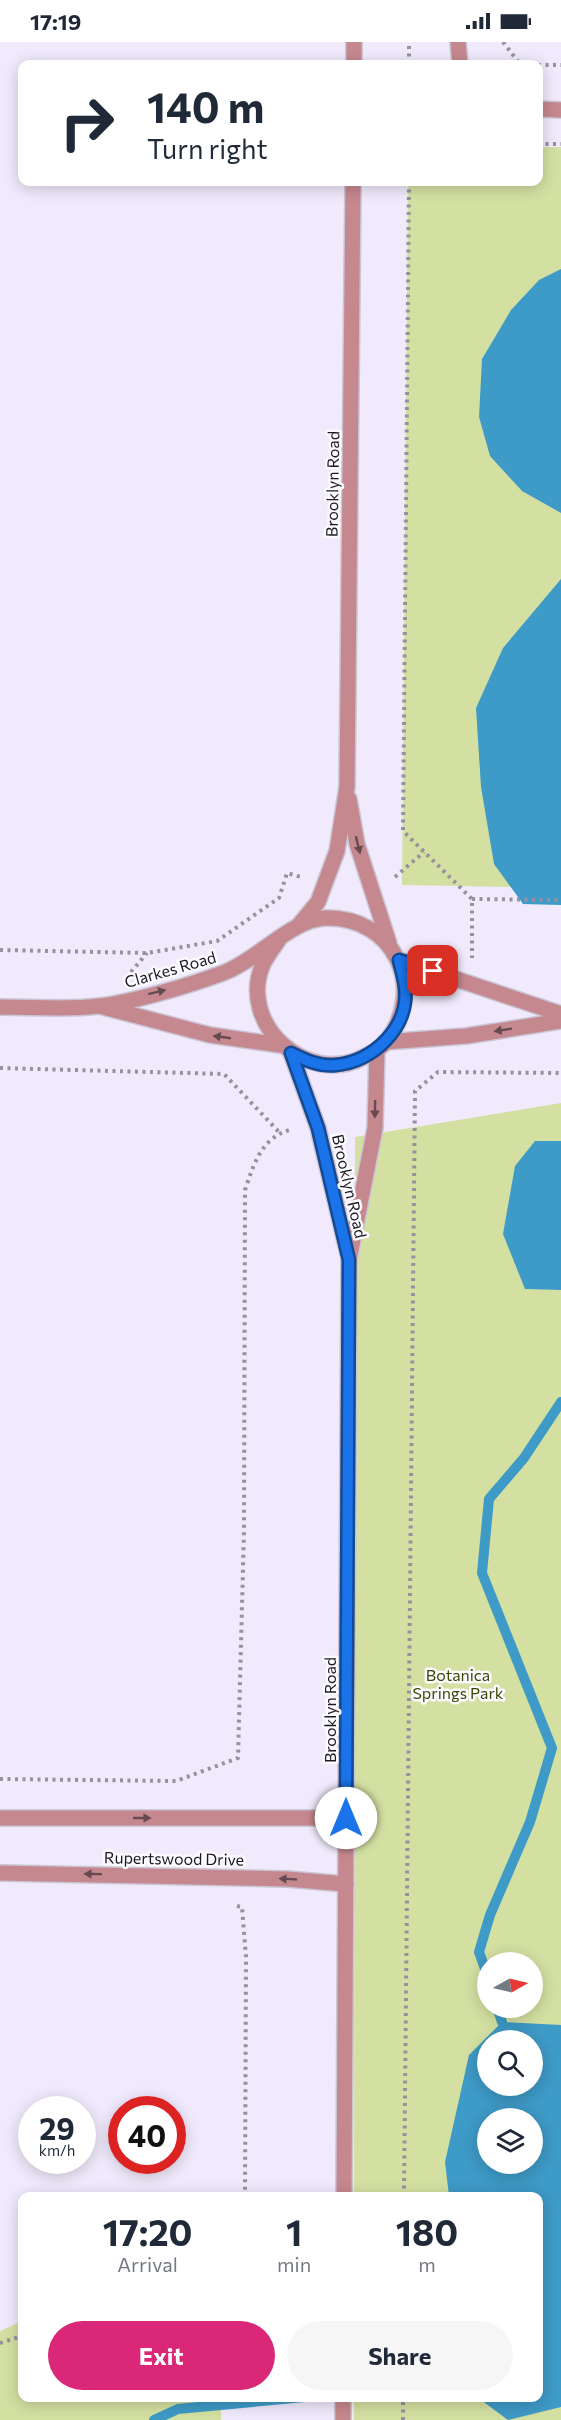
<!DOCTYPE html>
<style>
:root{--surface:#fff;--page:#f6f6f7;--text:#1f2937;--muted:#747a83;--accent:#db2777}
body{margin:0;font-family:Commissioner,sans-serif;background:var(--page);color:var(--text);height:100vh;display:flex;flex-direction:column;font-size:22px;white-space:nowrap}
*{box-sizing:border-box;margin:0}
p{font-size:20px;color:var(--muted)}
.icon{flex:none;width:33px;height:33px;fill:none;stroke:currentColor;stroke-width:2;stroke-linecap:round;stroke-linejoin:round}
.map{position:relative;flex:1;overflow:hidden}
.details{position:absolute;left:18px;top:2150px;width:525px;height:210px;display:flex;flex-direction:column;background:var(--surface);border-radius:12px;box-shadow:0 3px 15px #0003}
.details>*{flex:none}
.banner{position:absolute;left:18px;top:18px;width:525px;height:126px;border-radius:12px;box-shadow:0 3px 15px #0003;background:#fff;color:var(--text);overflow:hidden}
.needle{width:39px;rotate:82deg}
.controls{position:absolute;left:477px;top:1910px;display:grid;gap:12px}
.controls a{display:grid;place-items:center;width:66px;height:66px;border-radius:50%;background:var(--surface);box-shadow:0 3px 15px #0003;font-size:30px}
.speed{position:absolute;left:18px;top:2054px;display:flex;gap:12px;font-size:30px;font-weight:700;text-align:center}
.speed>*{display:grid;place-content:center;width:78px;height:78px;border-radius:50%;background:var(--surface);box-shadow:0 3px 15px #0003;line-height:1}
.speed small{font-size:15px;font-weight:400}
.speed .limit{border:9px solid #d22;background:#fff;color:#111}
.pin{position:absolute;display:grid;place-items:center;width:51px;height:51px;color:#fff;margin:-26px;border-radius:12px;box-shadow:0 3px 9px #0006}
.me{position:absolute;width:66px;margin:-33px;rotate:0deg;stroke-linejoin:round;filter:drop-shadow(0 0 4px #0008)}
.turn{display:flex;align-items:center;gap:21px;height:126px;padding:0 30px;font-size:27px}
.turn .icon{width:78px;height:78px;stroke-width:2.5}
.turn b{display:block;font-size:42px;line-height:51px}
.eta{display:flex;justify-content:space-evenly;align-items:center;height:102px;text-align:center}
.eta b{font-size:36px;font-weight:700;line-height:42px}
.button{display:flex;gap:12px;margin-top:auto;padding:12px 30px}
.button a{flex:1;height:69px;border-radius:36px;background:var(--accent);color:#fff;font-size:24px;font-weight:700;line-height:69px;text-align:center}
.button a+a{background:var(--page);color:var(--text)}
.status{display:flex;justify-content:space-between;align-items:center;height:42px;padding:0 30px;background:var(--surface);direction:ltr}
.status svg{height:16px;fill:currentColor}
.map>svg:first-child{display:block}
.green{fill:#d4e0a2;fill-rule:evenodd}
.water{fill:#3e9ac6;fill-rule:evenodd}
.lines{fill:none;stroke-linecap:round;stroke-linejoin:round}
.stream{stroke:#3e9ac6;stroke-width:10}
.minor-casing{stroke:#cac4d5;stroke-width:18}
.path{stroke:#95919e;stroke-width:4;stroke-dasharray:3 4.5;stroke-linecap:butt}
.minor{stroke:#c5888e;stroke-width:15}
.oneway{fill:#684b52}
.route-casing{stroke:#114b97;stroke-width:15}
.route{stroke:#1a73e8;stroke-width:10}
.labels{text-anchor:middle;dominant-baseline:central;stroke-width:5;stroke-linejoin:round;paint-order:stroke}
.street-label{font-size:16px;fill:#1c1921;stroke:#fbfafe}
.park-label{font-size:16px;fill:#3d4505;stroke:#fbfafe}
</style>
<div class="status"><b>17:19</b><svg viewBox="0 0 49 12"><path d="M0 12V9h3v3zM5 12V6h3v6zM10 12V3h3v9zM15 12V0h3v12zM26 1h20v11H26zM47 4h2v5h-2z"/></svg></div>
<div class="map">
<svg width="561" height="2378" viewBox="0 0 561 2378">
<rect width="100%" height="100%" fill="#f0eafc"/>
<g class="green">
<polygon points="539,105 561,105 561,846 402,843 408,140 538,140"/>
<path d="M561 1061V2378H354V2355H538V2154H354L355 1095ZM488 1920H532V1965H488ZM488 1998H532V2043H488ZM488 2076H532V2121H488Z"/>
<polygon points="22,2279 22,2355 221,2355 221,2378 0,2378 0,2289"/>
</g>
<g class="water">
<polygon points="561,227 561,471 522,449 490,414 479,375 482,317 511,268 539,238"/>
<polygon points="561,537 561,863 523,862 494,822 481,745 476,666 503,606"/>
<polygon points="535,1099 561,1099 561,1248 525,1247 503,1192 515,1124"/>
<path d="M502 1980 561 1983V2365L508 2378 477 2355H538V2154H449L445 2120 469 2013ZM488 1998H532V2043H488ZM488 2076H532V2121H488Z"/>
</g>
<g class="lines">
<g class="stream">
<polyline points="488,1935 479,1910 490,1873 530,1780 552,1706 482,1531 489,1457 524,1416 561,1360"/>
<polyline points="497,1965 502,1980"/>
<polyline points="154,2378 178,2367 305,2355"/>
</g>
<g class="minor-casing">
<g id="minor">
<polyline points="458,0 460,22"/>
<polyline points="354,22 354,0"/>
<polyline points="538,67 561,68"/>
<polyline points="349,757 357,802 389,901"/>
<polyline points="299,883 318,860 337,809 347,745 353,140"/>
<polyline points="399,918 561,972"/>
<path d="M0 965C33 965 67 968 100 964 133 960 191 943 223 931 255 920 292 877 325 876 394 874 428 946 386 1000 380 1007 372 1011 364 1015 307 1045 237 982 263 922 267 914 273 906 278 899"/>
<polyline points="103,965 210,993 280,1003"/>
<polyline points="385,1000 466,994 561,979"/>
<polyline points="291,1011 318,1086 348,1212"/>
<polyline points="0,1776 346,1776"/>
<polyline points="0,1831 287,1837 346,1842"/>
<polyline points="344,2154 349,1218 375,1086 377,1008"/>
<polyline points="343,2378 343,2355"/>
</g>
</g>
<g class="path">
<polyline points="503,0 520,22 528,22"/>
<polyline points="409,22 409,0"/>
<polyline points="538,23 561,23"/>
<polyline points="538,102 561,102"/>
<polyline points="409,140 403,789 472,857 472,916"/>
<polyline points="395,835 424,810"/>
<polyline points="472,857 561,858"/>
<polyline points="0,908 147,911 217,899 279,856 287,831 301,835"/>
<polyline points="131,930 147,911"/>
<polyline points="0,1026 224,1032 279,1090"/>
<path d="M0 1737 176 1739 238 1716 244 1488 245 1148C254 1121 262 1094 293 1087"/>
<polyline points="237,1864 242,1865 246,1915 245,2154"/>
<polyline points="404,2154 415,1049 438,1030 561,1031"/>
<polyline points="0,2301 22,2294"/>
<polyline points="403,2378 403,2355"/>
</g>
<use href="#minor" class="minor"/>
</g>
<defs><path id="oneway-solid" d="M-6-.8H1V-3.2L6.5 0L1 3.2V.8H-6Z" transform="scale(1.5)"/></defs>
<g class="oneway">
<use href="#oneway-solid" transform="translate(358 803) rotate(76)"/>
<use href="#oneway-solid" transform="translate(157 950) rotate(-14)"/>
<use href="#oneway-solid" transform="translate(503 988) rotate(171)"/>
<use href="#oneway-solid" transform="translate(222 995) rotate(-172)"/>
<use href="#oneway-solid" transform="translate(375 1067) rotate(91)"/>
<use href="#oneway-solid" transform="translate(142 1776)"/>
<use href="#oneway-solid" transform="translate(93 1832) rotate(-179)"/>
<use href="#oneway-solid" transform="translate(288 1837) rotate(-177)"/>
</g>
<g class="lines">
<g class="route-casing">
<path id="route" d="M346 1776 349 1218 318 1086 291 1011C305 1018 320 1025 336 1023 373 1020 410 985 405 945 404 936 401 927 399 918L433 929"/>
</g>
<use href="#route" class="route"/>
</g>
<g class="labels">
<g class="street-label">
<text transform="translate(332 442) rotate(-89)">Brooklyn Road</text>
<text transform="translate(170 927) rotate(-16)">Clarkes Road</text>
<text transform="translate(350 1144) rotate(77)">Brooklyn Road</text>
<text transform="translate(329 1668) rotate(-90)">Brooklyn Road</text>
<text transform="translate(174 1816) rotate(1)">Rupertswood Drive</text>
</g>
<g class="park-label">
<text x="458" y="1632">Botanica<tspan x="458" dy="18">Springs Park</tspan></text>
</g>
</g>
</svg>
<div class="controls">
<a><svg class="needle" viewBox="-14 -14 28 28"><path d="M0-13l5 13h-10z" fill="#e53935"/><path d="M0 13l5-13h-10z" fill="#747a83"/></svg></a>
<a><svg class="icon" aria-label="search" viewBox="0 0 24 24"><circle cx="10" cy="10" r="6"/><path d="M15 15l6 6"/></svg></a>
<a><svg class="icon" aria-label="layers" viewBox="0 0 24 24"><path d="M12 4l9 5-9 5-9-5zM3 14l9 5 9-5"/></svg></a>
</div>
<div class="speed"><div>29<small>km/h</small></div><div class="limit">40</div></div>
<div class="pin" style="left:433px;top:929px;background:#d93025"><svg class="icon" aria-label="arrive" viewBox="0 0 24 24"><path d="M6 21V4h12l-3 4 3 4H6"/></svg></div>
<svg class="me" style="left:346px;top:1776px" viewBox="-20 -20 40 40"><circle r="19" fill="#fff"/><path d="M0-13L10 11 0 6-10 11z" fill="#1a73e8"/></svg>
<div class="banner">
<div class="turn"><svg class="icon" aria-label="right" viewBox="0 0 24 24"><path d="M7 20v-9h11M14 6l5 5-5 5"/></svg><div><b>140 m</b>Turn right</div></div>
</div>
<section class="details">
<div class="eta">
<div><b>17:20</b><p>Arrival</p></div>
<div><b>1</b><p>min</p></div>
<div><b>180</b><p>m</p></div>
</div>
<div class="button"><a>Exit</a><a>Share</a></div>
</section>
</div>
